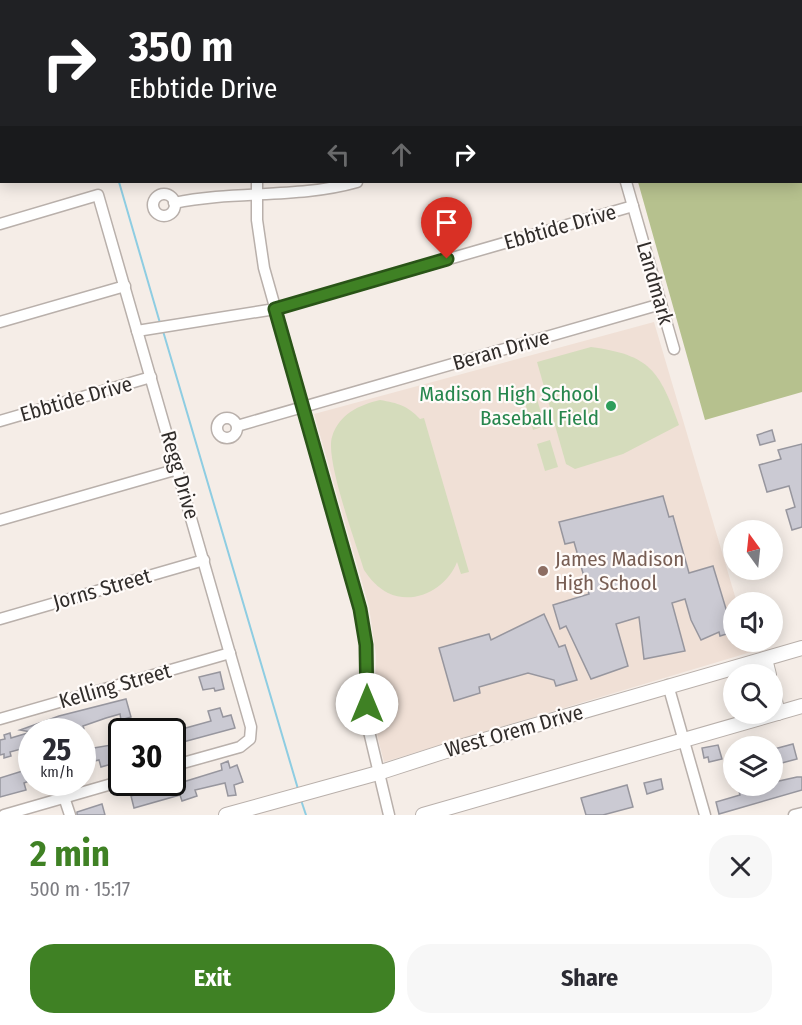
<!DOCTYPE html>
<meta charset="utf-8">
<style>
:root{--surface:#fff;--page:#f7f7f7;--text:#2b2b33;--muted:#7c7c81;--accent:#3f8124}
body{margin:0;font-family:"Fira Sans Condensed",sans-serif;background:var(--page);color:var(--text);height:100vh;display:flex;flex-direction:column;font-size:22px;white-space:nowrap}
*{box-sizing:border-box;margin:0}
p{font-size:20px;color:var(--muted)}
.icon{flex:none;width:33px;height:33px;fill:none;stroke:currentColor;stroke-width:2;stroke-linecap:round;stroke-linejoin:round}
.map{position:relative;height:815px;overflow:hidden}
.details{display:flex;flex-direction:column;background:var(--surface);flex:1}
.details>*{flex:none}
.banner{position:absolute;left:0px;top:0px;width:802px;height:183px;box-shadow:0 3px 15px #0003;background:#202124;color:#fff;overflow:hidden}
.needle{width:39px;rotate:345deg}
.controls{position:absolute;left:723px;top:520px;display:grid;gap:12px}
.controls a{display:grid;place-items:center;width:60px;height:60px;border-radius:50%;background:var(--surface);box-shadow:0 3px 15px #0003;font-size:30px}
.speed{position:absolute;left:18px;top:718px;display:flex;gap:12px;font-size:30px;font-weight:700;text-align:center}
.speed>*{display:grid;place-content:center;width:78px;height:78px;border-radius:50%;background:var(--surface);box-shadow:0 3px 15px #0003;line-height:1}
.speed small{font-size:15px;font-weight:400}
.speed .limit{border:3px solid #111;border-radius:9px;background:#fff;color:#111}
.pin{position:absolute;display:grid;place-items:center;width:51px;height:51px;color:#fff;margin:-62px -26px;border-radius:50% 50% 50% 0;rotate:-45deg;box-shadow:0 0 6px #0007}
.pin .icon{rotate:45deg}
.me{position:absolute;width:66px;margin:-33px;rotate:0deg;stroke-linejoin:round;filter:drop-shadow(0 0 4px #0008)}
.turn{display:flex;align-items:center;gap:21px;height:126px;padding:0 30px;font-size:27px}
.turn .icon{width:78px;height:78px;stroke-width:2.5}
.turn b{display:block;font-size:42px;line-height:51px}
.lanes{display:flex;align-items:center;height:57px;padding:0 30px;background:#0003;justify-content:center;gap:30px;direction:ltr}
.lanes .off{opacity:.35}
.round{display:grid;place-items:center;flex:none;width:63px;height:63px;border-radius:24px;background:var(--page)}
.headline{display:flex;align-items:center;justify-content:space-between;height:102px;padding:0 30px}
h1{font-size:36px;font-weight:700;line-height:45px;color:var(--accent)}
.button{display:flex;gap:12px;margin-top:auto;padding:12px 30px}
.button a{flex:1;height:69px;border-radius:24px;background:var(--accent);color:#fff;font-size:24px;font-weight:700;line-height:69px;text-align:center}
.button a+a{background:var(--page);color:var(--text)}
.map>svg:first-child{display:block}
.built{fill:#f0e0d6}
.green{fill:#d5dcbc}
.forest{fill:#b6c18e}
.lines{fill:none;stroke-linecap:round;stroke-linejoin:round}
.stream{stroke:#8ecde2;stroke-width:2}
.building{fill:#cbcad3;stroke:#97969e;stroke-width:1.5}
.minor-casing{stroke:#b9b0ab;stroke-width:13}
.major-casing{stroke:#b9b0ab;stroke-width:16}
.minor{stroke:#fff;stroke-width:10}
.major{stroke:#fff;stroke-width:14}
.route-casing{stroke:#295417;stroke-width:15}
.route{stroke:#3f8124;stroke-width:10}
.leisure-dot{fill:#2e9e5b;stroke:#fffbf9;stroke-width:2}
.education-dot{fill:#8d6e63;stroke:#fffbf9;stroke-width:2}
.labels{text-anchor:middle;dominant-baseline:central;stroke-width:4.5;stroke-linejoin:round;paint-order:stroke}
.street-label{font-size:21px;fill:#312d2b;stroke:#fffbf9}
.leisure-label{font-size:21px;fill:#27864d;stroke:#fffbf9;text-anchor:end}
.education-label{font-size:21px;fill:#785e54;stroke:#fffbf9;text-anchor:start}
</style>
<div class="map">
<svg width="802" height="815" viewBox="0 0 802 815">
<rect width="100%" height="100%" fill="#f5ede7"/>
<polygon class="built" points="654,322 737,603 734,603 734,642 748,642 751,652 384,762 378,739 375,714 376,655 369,607 314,414"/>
<g class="green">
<path d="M591 347C650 355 659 370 679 425L623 454 575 469 566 464 537 362Z"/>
<polygon points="537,399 545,426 533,430 525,403"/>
<path d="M380 400C398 403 408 406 420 419L424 418 469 572 461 574 457 562C447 588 415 606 388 593 378 588 370 579 364 570 356 543 325 460 332 437 339 414 359 405 380 400Z"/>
<polygon points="550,440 558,467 545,471 537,444"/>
</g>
<polygon class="forest" points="587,0 802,0 802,392 705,420 638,182 801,182 801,2"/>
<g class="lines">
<g class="stream">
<polyline points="119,182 160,323"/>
<polyline points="163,331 298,789"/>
<polyline points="301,800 306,815"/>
</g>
</g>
<g class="building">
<polygon points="772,430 775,441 760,445 757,435"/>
<polygon points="802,444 802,527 792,530 786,510 795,507 789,486 767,492 759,465 781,459 778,450"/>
<polygon points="663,496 669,517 673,516 689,573 713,566 733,632 720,636 719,632 701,640 691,620 685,599 672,603 685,651 644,659 639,617 616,624 628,666 591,679 566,626 560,629 553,605 589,594 574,542 565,544 559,522"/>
<polygon points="544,614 559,647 565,645 577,680 556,686 554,680 528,673 479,687 480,693 454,701 439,648 489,634 491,640"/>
<polygon points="220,672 224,689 215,691 214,688 203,690 199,677"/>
<polygon points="126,699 131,717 121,720 120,714 106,718 83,726 84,729 75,732 32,732 32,746 10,752 11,756 4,758 4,754 0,755 0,740 5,739 4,735 10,733 11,738 31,732 20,730 59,716"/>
<polygon points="220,708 223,717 231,715 235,728 172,745 172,728 181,726 182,729 211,721 208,711"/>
<polygon points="793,744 797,759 778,764 774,749"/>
<polygon points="111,745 112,750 122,747 122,761 101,767 99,760 82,764 82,750"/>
<polygon points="718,745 722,759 709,762 708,757 704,758 702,748"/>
<polygon points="228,761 230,768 237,765 243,782 234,785 236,795 228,796 225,783 195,790 197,796 182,801 180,795 134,808 131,796 174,784 173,779 181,777 183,782 222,770 221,764"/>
<polygon points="32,768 32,780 24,783 26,790 0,797 0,778"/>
<polygon points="797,777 802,777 802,790 719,814 716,802 740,795 739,791 758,786 772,786 779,781"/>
<polygon points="661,779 663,789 647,794 644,783"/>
<polygon points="627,785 633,807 603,815 586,815 581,798"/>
<polygon points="102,804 105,815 77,815 77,812"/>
</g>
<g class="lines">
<g class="minor-casing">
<g id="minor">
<polyline points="255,0 255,2"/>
<polyline points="574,0 574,2"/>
<polyline points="66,2 71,0"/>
<polyline points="0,21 2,20"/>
<polyline points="0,122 2,122"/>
<polyline points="257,182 257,220 264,268 360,609 366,645 367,723 389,815"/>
<polyline points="626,182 674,349"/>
<circle cx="164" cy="205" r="11"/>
<path d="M174 203C235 190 297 199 357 182"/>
<polyline points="0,224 98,195 251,727 250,739 240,747 172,766"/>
<polyline points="0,322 125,286"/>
<polyline points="137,331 275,309 633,206"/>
<circle cx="227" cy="428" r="10"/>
<polyline points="0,421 151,377"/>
<polyline points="237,426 661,304"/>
<polyline points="0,520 178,469"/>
<polyline points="0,619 204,560"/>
<polyline points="668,685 705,815"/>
<polyline points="0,719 230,653"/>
<polyline points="64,797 70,815"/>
<polyline points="4,815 122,781"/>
<polyline points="794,815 802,813"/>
</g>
</g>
<g class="major-casing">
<g id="major">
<polyline points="765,659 769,675"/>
<polyline points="772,689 778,713"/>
<polyline points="226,815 378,773 446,751 802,648"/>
<polyline points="423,815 802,706"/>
</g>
</g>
<use href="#minor" class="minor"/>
<use href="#major" class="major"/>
</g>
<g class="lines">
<g class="route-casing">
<polyline id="route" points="367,704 366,645 360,609 275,309 447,259"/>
</g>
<use href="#route" class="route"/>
</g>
<circle class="leisure-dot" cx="611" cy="406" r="6"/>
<circle class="education-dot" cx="543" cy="571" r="6"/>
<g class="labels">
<g class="street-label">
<text transform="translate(560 227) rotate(-16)">Ebbtide Drive</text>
<text transform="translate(655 283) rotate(74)">Landmark</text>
<text transform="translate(501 350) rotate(-16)">Beran Drive</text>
<text transform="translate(76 399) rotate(-16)">Ebbtide Drive</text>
<text transform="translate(180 475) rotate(74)">Regg Drive</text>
<text transform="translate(102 589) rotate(-16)">Jorns Street</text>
<text transform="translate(115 686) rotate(-16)">Kelling Street</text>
<text transform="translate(514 731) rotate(-16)">West Orem Drive</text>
</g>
<g class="leisure-label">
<text x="599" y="394">Madison High School<tspan x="599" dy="24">Baseball Field</tspan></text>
</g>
<g class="education-label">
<text x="555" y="559">James Madison<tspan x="555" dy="24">High School</tspan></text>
</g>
</g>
</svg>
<div class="controls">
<a><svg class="needle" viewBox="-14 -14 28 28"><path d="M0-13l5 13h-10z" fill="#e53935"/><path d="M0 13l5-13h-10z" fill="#7c7c81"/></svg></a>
<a><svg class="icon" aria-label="sound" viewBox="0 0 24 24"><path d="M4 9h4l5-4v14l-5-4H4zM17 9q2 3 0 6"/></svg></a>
<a><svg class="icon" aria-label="search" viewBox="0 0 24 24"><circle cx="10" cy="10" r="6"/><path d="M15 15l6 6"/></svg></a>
<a><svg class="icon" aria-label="layers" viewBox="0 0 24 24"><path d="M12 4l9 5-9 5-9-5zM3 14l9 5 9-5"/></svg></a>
</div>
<div class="speed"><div>25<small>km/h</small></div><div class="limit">30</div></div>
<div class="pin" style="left:447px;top:259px;background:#d93025"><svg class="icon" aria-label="arrive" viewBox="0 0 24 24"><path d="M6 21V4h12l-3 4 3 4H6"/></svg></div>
<svg class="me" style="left:367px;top:704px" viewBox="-20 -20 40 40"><circle r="19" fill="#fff"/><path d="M0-13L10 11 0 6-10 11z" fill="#3f8124"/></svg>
<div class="banner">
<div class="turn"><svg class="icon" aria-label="right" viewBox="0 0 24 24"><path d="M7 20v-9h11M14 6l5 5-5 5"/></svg><div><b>350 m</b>Ebbtide Drive</div></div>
<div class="lanes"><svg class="icon off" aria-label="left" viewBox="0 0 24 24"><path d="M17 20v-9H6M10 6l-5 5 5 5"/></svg><svg class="icon off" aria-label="ahead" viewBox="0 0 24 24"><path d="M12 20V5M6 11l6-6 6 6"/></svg><svg class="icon" aria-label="right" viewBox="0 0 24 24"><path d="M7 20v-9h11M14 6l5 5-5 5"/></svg></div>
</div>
</div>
<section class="details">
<div class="headline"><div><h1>2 min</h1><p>500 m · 15:17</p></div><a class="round"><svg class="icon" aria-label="close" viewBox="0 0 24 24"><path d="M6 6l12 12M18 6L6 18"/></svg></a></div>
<div class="button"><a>Exit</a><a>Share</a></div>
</section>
